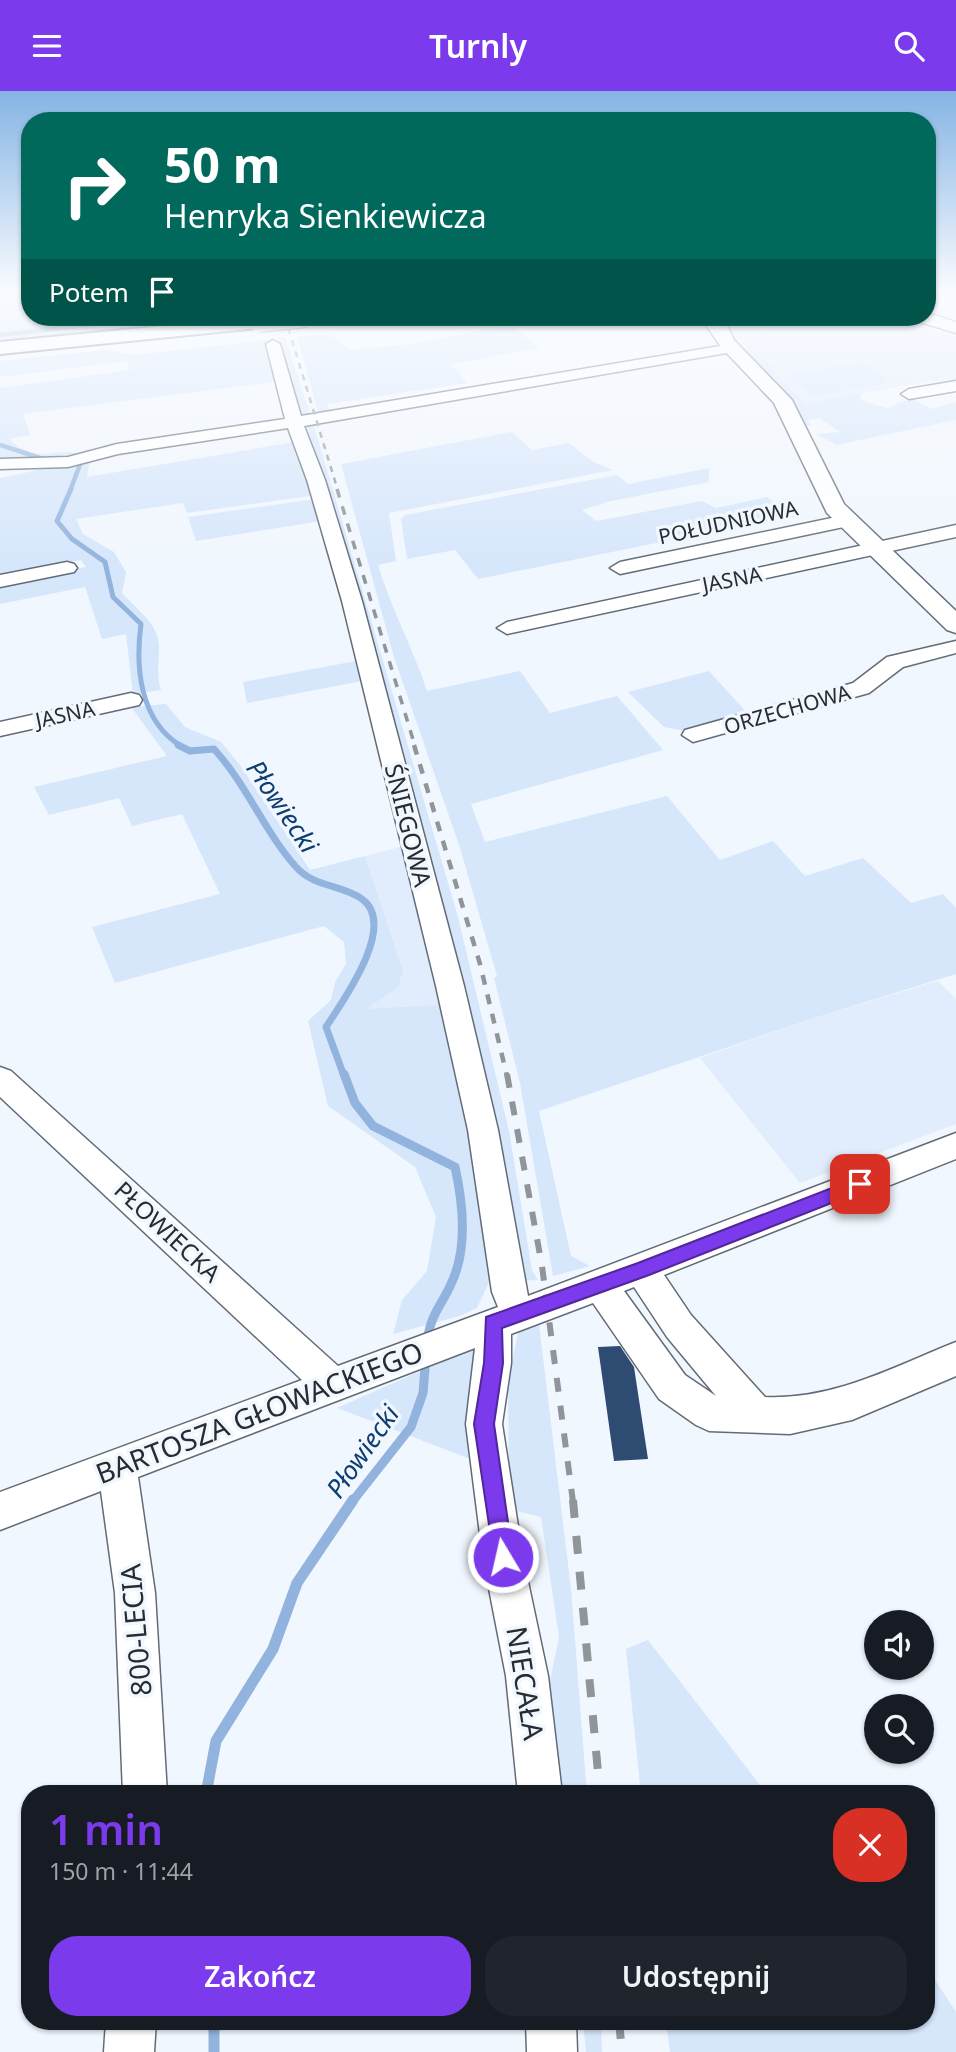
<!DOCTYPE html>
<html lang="pl">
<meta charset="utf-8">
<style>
:root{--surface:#171b24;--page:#20242c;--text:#f1f3f6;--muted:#9ea1a6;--accent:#7c3aed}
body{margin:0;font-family:"Noto Sans",sans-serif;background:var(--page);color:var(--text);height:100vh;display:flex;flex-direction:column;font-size:26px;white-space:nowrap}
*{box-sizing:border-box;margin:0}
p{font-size:23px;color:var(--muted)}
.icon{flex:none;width:38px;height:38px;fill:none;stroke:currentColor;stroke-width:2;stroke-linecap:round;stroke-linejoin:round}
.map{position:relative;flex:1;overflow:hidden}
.side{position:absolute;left:21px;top:1694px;width:914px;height:245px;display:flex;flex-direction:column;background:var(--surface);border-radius:28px;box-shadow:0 2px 5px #0004}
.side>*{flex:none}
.top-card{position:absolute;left:21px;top:21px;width:915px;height:214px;border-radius:28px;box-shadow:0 2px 5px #0004;background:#00695c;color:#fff;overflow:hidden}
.controls{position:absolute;left:864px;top:1519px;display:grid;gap:14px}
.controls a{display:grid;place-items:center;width:70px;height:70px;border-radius:50%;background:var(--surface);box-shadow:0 2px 5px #0004;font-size:35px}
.pin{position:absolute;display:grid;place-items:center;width:60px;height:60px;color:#fff;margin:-30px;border-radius:14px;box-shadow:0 4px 10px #0006}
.me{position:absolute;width:77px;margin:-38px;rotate:351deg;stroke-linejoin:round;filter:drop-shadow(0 0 5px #0008)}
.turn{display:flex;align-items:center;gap:24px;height:147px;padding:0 28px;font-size:32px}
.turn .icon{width:91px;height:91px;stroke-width:2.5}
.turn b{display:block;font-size:49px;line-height:60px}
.then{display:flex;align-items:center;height:66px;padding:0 28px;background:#0003;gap:14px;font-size:26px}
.round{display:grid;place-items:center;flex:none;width:74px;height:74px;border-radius:28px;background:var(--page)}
.headline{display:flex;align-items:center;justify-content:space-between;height:119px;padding:0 28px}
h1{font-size:42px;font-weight:600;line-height:52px;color:var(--accent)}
.button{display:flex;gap:14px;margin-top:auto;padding:14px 28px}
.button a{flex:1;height:80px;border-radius:28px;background:var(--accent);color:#fff;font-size:28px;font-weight:600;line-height:80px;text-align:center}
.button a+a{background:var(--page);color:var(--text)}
header{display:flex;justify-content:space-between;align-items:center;height:91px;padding:0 28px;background:var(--accent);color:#fff;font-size:32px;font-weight:600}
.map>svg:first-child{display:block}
.built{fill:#e1edfc}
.green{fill:#d6e6fb}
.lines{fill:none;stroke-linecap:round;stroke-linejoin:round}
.stream-far4{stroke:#91b3dd;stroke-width:4.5}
.stream-far3{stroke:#91b3dd;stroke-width:5}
.stream-far2{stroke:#91b3dd;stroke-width:7}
.stream-far1{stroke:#91b3dd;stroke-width:9}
.stream{stroke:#91b3dd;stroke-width:11}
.building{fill:#2e4c71}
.minor-casing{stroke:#636b76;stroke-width:3}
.tertiary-casing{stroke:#636b76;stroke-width:3}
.secondary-casing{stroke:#636b76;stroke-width:4}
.minor{fill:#fff;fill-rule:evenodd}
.tertiary{fill:#fff;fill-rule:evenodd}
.secondary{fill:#fff;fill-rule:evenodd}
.rail-far4{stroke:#90959a;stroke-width:2.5;stroke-dasharray:6 6;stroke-linecap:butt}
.rail-far3{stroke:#90959a;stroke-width:3.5;stroke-dasharray:9 9;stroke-linecap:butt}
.rail-far2{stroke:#90959a;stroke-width:4.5;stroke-dasharray:10 10;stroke-linecap:butt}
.rail-far1{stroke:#90959a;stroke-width:6;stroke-dasharray:14 14;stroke-linecap:butt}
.rail{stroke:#90959a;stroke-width:8;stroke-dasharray:18 18;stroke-linecap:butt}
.secondary-bridge-casing{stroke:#636b76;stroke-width:22;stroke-linecap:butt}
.secondary-bridge{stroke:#fff;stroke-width:20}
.route{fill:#7c3aed;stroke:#51269a;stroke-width:2}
.labels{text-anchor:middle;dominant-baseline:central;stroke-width:7;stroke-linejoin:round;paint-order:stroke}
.far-street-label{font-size:21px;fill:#282c30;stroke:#f1f7fe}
.street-label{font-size:24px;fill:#282c30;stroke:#f1f7fe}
.water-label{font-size:26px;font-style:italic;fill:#0e3d71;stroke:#f1f7fe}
.near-street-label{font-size:28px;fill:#282c30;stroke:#f1f7fe}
</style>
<header><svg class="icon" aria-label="menu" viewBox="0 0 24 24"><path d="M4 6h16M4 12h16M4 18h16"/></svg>Turnly<svg class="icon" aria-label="search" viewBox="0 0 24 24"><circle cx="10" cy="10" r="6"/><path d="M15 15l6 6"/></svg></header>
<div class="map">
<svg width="956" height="1961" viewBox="0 0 956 1961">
<rect width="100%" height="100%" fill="#f1f7fe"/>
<g class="built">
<polygon points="725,226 896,226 956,246 956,291 929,290 805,313 761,265 731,246"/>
<polygon points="404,755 434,872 439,914 366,919 398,896 403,880 365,765"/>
<polygon points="938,890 956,908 956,1033 800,1092 700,967 814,927"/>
</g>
<g class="green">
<polygon points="0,202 30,202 30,226 250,226 0,252"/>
<polygon points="511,234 539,257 451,273 467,292 327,313 330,323 319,324 297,245 330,243 350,259 409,253"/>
<polygon points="277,246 285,246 311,326 297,325"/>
<path d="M266 249 279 290 23 323 30 344 9 348C38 376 55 354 84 364L60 371H0V297L130 279 127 270 0 286V270L105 259 135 264Z"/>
<polygon points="748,256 761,265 805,313 860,302 861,309 889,318 897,312 914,308 931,318 956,311 956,329 836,354 816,343 840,341 820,327 808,329 811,334 807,335 781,295 743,258"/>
<polygon points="861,272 891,291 813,305 785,285"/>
<polygon points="313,331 458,826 509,1040 532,1179 538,1189 518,1190 303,338"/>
<path d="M512 341 532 359 569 352 592 370 613 379 389 422 396 470 378 474C391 518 413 557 427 600L520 580 550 622 617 605 663 659 471 713 485 751 667 705 720 769 773 750 805 785 863 767 911 812 943 803 956 817V883L814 927 539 1020 571 1165 590 1175 553 1185 520 992 494 887 497 885 460 757 394 566 341 373Z"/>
<path d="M294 351 314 402 310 405 187 422 183 412 76 428 83 443 114 461 126 481 122 502C136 518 158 532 159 555 159 572 156 583 161 599L133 603 126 543 102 548 85 496 0 513V492L86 476 81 469 0 487V387L90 368 87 386Z"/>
<polygon points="709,377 709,391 611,410 582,419 596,430 702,410 716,417 767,406 790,425 478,488 455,459 407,468 401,428 405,424 617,384 628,393"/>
<polygon points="315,408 321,430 196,450 188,426"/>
<polygon points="356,570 362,590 247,612 243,591"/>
<polygon points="709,580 749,624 685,640 664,636 628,601"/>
<polygon points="166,613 185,636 221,651 240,674 310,779 365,765 403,880 398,896 367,918 439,914 475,1055 490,1189 477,1217 460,1225 393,1243 402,1209 427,1180 436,1126 415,1076 328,1015 308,930 331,909 335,891 346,873 344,851 324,835 115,892 92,836 220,803 182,723 132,735 119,707 49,724 34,696 167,665 131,616"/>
<polygon points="539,1233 571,1498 587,1703 555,1703 549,1595 559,1546 541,1426 516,1420 509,1406 508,1289 519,1238"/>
<polygon points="486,1251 481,1372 337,1317"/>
<polygon points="648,1549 767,1703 641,1703 626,1558"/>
<polygon points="926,1875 956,1921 956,1961 670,1961 666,1930 926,1930"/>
<polygon points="583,1930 601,1930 602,1961 586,1961"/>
</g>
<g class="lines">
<g class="stream-far4">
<polyline points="0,244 156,226"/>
<polyline points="0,354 43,368"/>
<polyline points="70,400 81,371 73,367"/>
</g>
<path class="stream-far3" d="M71 398 57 430 72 448 105 471 113 506 141 533C135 577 140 630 181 655"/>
<path class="stream-far2" d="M178 654 190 660 214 658C247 694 264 740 296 776 315 797 341 793 362 808 398 834 343 910 326 936L344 985"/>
<g class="stream-far1">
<path d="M344 983 355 1012 373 1035 455 1076C463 1112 468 1158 451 1193 440 1217 430 1224 427 1252"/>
<polyline points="352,1411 411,1336 423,1302 426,1265"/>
</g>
<g class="stream">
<polyline points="206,1703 216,1650 273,1558 297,1492 353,1409"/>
<polyline points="214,1930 214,1961"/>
</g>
</g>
<polygon class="building" points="620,1255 634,1276 648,1368 614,1370 598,1256"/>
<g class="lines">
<g class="minor-casing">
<g id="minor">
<path d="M273 249 280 253 301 325 732 253 739 257 732 261 304 335 325 389 362 510 464 895 498 1039 528 1205 956 1042V1068L664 1184 691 1224 765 1306C834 1309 893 1276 956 1251V1285L852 1329 790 1343 709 1340 696 1334 659 1308 593 1212 511 1243V1272L502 1333 523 1467 548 1585 562 1703H518L506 1585 483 1467 466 1333 475 1257 138 1386 155 1502 167 1703H123L115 1502 101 1400 0 1439V1401L302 1289 0 1006V976L11 980 338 1275 498 1216 492 1201 468 1039 436 895 342 510 307 389 288 337 118 363 68 376 0 378V368L68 366 117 353 285 328 266 253ZM634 1196 667 1246 716 1305 685 1284 624 1200Z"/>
<polygon points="956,290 956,300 909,308 901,303 909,298"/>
<polygon points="846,424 855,430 853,434 620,483 610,477 620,471"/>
<polygon points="956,434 956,446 507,543 497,537 507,531"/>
<polygon points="67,471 74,473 77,477 74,481 0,496 0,484"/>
<polygon points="956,550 956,562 903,576 869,602 693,651 682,644 685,639 853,592 887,566"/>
<polygon points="131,602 139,604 142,609 139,614 0,645 0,631"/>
<polygon points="106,1930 156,1930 154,1961 104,1961"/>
<polygon points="526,1930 576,1930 577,1961 527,1961"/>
</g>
</g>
<g class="tertiary-casing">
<g id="tertiary">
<polygon points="928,222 956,231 956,242 916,230 913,226 928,226"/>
<polygon points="705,226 723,226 734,249 792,309 844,413 956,520 956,542 947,539 827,422 774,312 721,256 706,234"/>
</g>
</g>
<g class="secondary-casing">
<polygon id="secondary" points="256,226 266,227 268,231 259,237 0,263 0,251"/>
</g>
<use href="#minor" class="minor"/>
<use href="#tertiary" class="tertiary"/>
<use href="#secondary" class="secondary"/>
<polyline class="rail-far4" points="285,226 338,400"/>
<polyline class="rail-far3" points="337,398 415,655"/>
<polyline class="rail-far2" points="414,654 480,873 507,985"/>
<polyline class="rail-far1" points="507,983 542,1175 573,1411"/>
<g class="rail">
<polyline points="573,1409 600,1703"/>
<polyline points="619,1930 622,1961"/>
</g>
<g class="secondary-bridge-casing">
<polyline id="secondary-bridge" points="259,231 306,226"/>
</g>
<use href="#secondary-bridge" class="secondary-bridge"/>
</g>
<linearGradient id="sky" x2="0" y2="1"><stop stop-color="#85b4e4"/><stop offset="0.42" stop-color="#f9fbff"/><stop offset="1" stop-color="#f9fbff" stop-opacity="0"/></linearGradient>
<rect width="956" height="477" fill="url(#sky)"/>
<polygon class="route" points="860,1086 867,1088 869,1093 867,1098 649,1184 502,1237 503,1272 494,1333 513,1466 510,1474 503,1477 495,1474 474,1333 484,1272 486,1226 638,1172"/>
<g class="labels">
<g class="far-street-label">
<text transform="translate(728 431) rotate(-12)">POŁUDNIOWA</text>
<text transform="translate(732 488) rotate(-11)">JASNA</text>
<text transform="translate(787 618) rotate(-16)">ORZECHOWA</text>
<text transform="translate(65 623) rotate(-12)">JASNA</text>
</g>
<g class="street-label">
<text transform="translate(409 734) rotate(76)">ŚNIEGOWA</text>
<text transform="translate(168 1140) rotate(43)">PŁOWIECKA</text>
</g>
<g class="water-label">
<text transform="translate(283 715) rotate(56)">Płowiecki</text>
<text transform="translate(362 1360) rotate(-55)">Płowiecki</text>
</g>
<g class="near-street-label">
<text transform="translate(259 1321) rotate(-21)">BARTOSZA GŁOWACKIEGO</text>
<text transform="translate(135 1539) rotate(-95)">800-LECIA</text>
<text transform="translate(526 1592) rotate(81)">NIECAŁA</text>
</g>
</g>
</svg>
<div class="controls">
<a><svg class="icon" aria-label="sound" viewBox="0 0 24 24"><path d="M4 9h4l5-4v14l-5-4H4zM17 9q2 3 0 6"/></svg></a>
<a><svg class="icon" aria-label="search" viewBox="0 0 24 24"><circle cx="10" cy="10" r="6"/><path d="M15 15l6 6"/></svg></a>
</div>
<div class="pin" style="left:860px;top:1093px;background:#d93025"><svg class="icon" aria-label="arrive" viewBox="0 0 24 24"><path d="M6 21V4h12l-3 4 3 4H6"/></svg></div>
<svg class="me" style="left:503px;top:1466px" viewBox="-20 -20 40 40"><circle r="17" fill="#7c3aed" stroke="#fff" stroke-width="3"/><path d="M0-11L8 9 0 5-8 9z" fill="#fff"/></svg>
<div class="top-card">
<div class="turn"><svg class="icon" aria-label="right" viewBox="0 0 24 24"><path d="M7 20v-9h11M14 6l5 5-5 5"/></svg><div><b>50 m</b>Henryka Sienkiewicza</div></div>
<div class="then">Potem<svg class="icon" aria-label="arrive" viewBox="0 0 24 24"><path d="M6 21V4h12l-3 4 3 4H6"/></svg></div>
</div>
<section class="side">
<div class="headline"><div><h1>1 min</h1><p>150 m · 11:44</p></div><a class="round" style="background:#d93025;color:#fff"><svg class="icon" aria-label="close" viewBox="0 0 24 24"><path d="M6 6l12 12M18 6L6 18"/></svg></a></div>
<div class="button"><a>Zakończ</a><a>Udostępnij</a></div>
</section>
</div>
